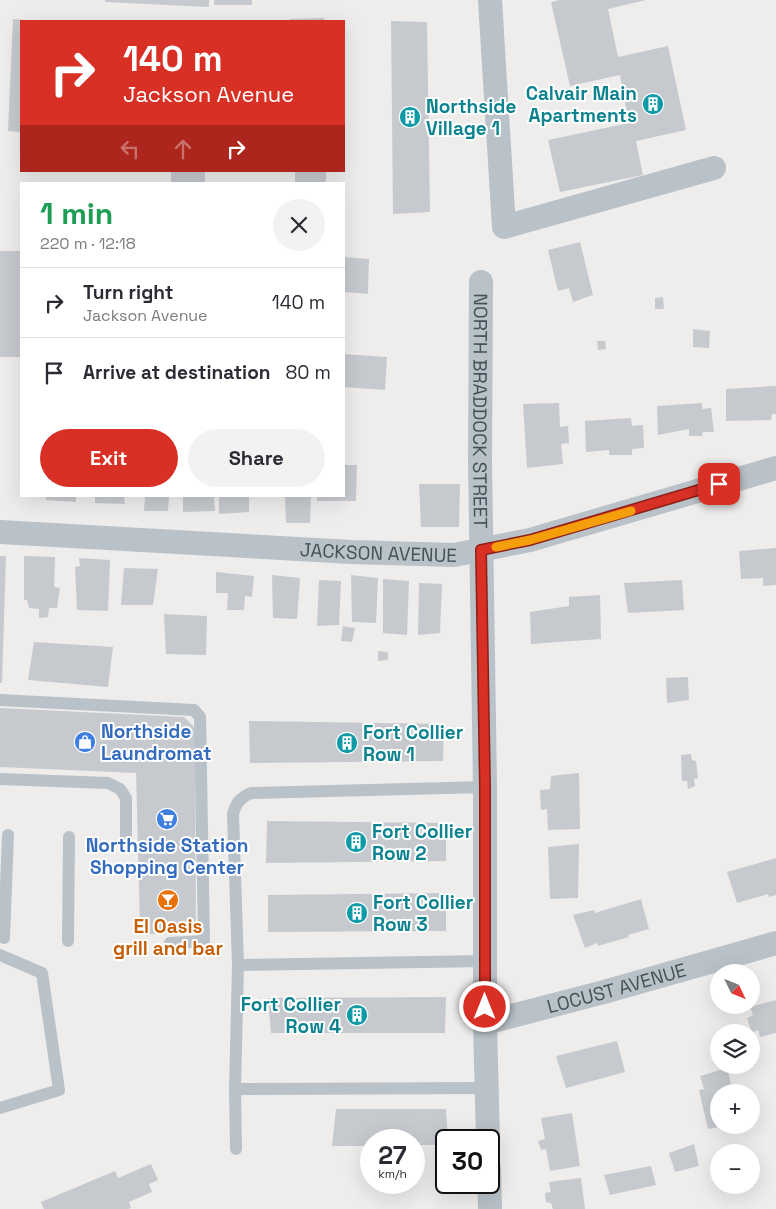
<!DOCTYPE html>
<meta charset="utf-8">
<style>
:root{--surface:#fff;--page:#f2f2f3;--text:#2b2b33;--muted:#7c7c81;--line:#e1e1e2;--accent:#d93025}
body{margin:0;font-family:"Space Grotesk",sans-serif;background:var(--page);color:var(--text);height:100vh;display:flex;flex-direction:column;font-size:19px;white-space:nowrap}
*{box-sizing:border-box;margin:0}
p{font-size:16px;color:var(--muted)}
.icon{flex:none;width:28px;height:28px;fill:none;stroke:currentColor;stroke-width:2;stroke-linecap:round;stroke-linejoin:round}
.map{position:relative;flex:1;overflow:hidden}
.side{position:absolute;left:20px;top:182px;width:325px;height:315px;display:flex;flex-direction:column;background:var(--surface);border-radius:0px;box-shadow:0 5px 20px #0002}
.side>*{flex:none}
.guide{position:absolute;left:20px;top:20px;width:325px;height:152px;border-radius:0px;box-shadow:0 5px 20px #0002;background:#d93025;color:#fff;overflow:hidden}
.needle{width:32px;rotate:133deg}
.controls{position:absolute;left:710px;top:964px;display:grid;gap:10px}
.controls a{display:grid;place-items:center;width:50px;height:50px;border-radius:50%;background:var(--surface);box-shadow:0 5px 20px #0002;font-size:25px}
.speed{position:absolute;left:360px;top:1129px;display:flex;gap:10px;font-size:25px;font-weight:700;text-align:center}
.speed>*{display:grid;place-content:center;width:65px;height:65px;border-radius:50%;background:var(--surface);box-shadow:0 5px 20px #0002;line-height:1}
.speed small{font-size:12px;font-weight:400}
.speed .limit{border:2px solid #111;border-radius:8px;background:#fff;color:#111}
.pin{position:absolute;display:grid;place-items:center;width:42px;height:42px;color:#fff;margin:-21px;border-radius:10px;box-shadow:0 2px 8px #0006}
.me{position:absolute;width:55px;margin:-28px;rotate:0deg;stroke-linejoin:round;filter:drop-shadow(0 0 4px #0008)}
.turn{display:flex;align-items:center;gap:18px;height:105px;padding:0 20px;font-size:22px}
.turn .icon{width:65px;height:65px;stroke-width:2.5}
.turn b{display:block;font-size:35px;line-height:42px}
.lanes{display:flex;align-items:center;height:48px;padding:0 20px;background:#0003;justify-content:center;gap:25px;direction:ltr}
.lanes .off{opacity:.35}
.round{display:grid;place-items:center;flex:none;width:52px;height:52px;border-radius:26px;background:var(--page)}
.headline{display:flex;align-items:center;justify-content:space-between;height:85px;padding:0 20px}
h1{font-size:30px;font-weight:700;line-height:38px;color:#1e9e55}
.cta{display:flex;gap:10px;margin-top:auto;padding:10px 20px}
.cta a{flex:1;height:58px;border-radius:30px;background:var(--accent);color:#fff;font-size:20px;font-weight:700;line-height:58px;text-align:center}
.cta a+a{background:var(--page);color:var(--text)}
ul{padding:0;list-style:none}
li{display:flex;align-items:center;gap:15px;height:70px;padding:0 20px;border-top:1px solid var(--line)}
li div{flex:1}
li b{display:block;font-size:19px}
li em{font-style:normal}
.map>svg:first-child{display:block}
.building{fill:#c6cacf}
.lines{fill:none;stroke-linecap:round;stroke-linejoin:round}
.service{stroke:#b8c2c8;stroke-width:12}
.minor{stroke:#b8c2c8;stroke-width:24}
.route-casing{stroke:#8d1f18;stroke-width:12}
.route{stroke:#d93025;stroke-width:9}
.slow{stroke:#f59e0b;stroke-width:9}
.labels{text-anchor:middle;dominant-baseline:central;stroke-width:4;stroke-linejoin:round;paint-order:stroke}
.culture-label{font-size:19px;font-weight:bold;fill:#0d838f;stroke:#fff;text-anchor:start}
.street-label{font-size:19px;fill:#455158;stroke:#fff}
.shop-label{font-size:19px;font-weight:bold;fill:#366cbe;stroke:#fff;text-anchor:start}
.food-label{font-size:19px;font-weight:bold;fill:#c56008;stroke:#fff}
</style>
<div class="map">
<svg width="776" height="1209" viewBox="0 0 776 1209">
<rect width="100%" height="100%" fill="#efecec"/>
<g class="building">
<polygon points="105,0 209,0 209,7 105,2"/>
<rect x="214" y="0" width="38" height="5"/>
<polygon points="560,0 646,0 608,9 618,57 668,46 686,130 636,141 643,175 560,192 548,140 629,123 620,75 570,86 551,2"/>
<polygon points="324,18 324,21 290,21 290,19"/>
<polygon points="13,19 26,20 26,21 21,21 21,132 8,131"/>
<polygon points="391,21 427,22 430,212 393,214"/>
<rect x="171" y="171" width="34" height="13"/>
<rect x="295" y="171" width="31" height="13"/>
<polygon points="580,242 593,295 573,302 569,288 558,291 548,250"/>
<rect x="0" y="251" width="21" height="106"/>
<polygon points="344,257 369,259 368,294 344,292"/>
<polygon points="663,297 664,309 655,309 655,298"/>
<polygon points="693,329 710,331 709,348 693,347"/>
<polygon points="597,341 605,341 606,349 598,350"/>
<polygon points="344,354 387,357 385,390 344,387"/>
<polygon points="776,386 776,414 772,414 771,420 726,421 726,389"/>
<polygon points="559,403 560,427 568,426 569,443 561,444 563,464 527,468 523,404"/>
<polygon points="702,403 702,409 711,408 714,432 703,432 702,436 689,436 689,429 658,435 657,406"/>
<polygon points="631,418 632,426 643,425 644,448 632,449 632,455 609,455 609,450 586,452 585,421"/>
<polygon points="344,465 357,465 356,501 317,501 317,496 344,496"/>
<polygon points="419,484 460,484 459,527 421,527"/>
<polygon points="46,496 76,496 76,502 46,500"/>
<polygon points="95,496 124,496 125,504 95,503"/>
<polygon points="145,496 169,496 168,511 144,511"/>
<polygon points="183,496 214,496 215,511 183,512"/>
<polygon points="219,496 249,496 249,512 219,514"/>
<polygon points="285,496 311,496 310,523 286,523"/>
<polygon points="776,548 776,585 763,586 763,578 741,579 739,551"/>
<polygon points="0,556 6,556 2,683 0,683"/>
<polygon points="24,556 55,557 54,587 60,588 57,608 49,608 48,617 39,618 39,609 29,608 27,600 24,600"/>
<polygon points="79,558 110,560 108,611 77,610 75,567 80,566"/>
<polygon points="124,568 158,569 153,605 121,605"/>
<polygon points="216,572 254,576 252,597 245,596 244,610 227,610 228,593 216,593"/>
<polygon points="272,575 300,578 297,619 273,618"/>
<polygon points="351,575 378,578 376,623 352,622"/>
<polygon points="383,579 409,581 407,635 383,633"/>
<polygon points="319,580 341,581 339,625 317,626"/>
<polygon points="682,580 684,610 628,613 624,583"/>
<polygon points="419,583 442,584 440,633 418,635"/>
<polygon points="600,595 601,639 531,644 530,612 569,606 569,597"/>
<polygon points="164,614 207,616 206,655 166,654"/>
<polygon points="343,626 355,628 352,642 341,641"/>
<polygon points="34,642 113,647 108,687 28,680"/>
<polygon points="378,651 388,652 388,660 378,661"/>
<polygon points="688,677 689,700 667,703 666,678"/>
<polygon points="0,708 184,717 195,728 196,934 149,934 140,926 136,773 0,767"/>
<polygon points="249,721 444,724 443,761 250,763"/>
<polygon points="691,754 692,760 696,761 698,778 694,779 695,786 688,789 687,781 682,781 681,755"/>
<polygon points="579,773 580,829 548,830 547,809 541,810 540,790 550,789 551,776"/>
<polygon points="267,821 446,823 446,861 266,863"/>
<polygon points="579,844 578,898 550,899 548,847"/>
<polygon points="776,858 776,895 769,897 768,894 737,903 727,872"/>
<polygon points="446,893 446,931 268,932 268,895"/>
<polygon points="641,899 649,929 628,935 629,937 598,946 597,943 585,948 573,915 594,910 595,913"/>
<polygon points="446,997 445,1033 271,1033 268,998"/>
<polygon points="776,1000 776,1033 760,1037 758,1030 752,1033 747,1018 753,1015 750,1007"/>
<polygon points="617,1041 625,1072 566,1088 556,1056"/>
<polygon points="727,1068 731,1084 735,1084 736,1092 719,1092 719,1125 725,1126 708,1129 699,1090 704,1089 700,1076"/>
<polygon points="336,1109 446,1109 448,1140 446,1140 446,1145 414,1145 414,1140 371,1140 371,1146 332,1146"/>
<polygon points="572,1113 580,1166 550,1171 546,1149 541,1150 538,1141 545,1139 541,1118"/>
<polygon points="694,1144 699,1166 675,1172 669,1153"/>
<polygon points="151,1164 158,1180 149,1184 152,1192 129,1202 131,1208 128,1209 44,1209 41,1202 115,1171 118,1178"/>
<polygon points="651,1166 656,1185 610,1195 604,1175"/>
<polygon points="581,1178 585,1209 553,1209 551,1203 546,1202 545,1193 551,1192 549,1182"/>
</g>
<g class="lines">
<g class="service">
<polyline points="0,700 194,710 200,717 204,941 170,943"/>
<polyline points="0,779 108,783 120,789 126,798 126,839"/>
<polyline points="4,938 8,835"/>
<polyline points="68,941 69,837"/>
<polyline points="0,955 42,973 59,1090 0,1108"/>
<polyline points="238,965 485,961"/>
<polyline points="235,1089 487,1088"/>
<path d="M236 1149 235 1089 238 965 233 814C236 803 240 798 251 793L485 787"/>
</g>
<g class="minor">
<polyline points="490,0 504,227 714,168"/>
<path id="s1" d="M481 282 480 461 485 787V1023L488 1140"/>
<path id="s2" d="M0 532 351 552 454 555 530 540 776 468"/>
<path id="s3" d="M485 1023 604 992 776 943"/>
<polyline points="489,1169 490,1209"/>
</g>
</g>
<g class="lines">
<g class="route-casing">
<polyline id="route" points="485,1007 485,788 481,550 530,540 719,484"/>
</g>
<use href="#route" class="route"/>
<polyline class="slow" points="496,547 530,540 631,511"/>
</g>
<defs>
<g id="building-disc" transform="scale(1.125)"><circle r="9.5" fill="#0f9aa8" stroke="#fff"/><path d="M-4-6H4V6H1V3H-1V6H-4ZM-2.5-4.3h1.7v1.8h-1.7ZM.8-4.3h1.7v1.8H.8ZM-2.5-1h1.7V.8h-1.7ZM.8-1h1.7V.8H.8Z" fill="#fff"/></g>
<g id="shop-disc" transform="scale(1.125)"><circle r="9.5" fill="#3f7fe0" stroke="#fff"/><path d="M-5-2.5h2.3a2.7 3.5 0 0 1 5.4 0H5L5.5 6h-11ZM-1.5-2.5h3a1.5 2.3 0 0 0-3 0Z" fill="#fff"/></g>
<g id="supermarket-disc" transform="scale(1.125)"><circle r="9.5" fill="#3f7fe0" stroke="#fff"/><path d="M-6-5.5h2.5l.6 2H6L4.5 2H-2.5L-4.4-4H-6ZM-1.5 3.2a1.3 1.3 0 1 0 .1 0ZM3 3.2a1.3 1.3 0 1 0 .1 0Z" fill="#fff"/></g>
<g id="bar-disc" transform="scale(1.125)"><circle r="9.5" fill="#e8710a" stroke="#fff"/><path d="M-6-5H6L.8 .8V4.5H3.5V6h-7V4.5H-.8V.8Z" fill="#fff"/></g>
</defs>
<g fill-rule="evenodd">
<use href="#building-disc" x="653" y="104"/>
<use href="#building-disc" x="410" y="117"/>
<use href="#shop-disc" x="85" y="742"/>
<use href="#building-disc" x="347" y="743"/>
<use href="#supermarket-disc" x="167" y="819"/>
<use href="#building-disc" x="356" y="842"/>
<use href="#bar-disc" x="168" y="900"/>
<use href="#building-disc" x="357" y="913"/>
<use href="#building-disc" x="357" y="1015"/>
</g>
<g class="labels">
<g class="culture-label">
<text x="637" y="93" text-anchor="end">Calvair Main<tspan x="637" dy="22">Apartments</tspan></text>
<text x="426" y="106">Northside<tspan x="426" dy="22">Village 1</tspan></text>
<text x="363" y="732">Fort Collier<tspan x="363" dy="22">Row 1</tspan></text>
<text x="372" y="831">Fort Collier<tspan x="372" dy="22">Row 2</tspan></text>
<text x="373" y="902">Fort Collier<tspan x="373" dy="22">Row 3</tspan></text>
<text x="341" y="1004" text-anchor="end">Fort Collier<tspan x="341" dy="22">Row 4</tspan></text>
</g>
<g class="street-label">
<text stroke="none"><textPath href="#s1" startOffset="129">NORTH BRADDOCK STREET</textPath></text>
<text stroke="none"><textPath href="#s2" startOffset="379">JACKSON AVENUE</textPath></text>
<text stroke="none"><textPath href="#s3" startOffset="136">LOCUST AVENUE</textPath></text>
</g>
<g class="shop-label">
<text x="101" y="731">Northside<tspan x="101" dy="22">Laundromat</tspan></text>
<text x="167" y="845" text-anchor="middle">Northside Station<tspan x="167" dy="22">Shopping Center</tspan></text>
</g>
<g class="food-label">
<text x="168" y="926">El Oasis<tspan x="168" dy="22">grill and bar</tspan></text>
</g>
</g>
</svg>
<div class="controls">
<a><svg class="needle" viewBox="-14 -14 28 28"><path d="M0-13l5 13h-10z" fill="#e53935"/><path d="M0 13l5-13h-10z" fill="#7c7c81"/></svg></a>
<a><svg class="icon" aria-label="layers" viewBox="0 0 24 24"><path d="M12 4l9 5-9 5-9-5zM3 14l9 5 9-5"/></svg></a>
<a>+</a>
<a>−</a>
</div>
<div class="speed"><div>27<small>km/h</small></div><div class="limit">30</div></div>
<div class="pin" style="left:719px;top:484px;background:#d93025"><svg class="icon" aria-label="arrive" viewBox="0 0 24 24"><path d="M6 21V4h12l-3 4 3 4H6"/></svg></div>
<svg class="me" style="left:485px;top:1007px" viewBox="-20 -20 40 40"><circle r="17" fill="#d93025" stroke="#fff" stroke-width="3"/><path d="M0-11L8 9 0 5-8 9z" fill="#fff"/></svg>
<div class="guide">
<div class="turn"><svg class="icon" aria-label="right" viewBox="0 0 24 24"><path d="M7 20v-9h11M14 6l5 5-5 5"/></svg><div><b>140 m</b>Jackson Avenue</div></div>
<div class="lanes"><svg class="icon off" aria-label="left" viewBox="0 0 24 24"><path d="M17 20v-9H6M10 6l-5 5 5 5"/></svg><svg class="icon off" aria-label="ahead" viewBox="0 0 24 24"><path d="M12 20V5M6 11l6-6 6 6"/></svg><svg class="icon" aria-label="right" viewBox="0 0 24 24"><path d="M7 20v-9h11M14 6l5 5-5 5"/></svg></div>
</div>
<section class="side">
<div class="headline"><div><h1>1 min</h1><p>220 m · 12:18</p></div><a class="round"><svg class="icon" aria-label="close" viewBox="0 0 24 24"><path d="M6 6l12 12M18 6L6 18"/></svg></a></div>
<ul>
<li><svg class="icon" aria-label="right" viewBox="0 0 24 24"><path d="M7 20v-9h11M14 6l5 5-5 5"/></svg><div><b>Turn right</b><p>Jackson Avenue</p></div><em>140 m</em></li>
<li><svg class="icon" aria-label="arrive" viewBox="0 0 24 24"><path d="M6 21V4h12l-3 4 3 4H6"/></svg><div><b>Arrive at destination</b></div><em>80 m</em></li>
</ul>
<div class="cta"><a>Exit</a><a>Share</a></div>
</section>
</div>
